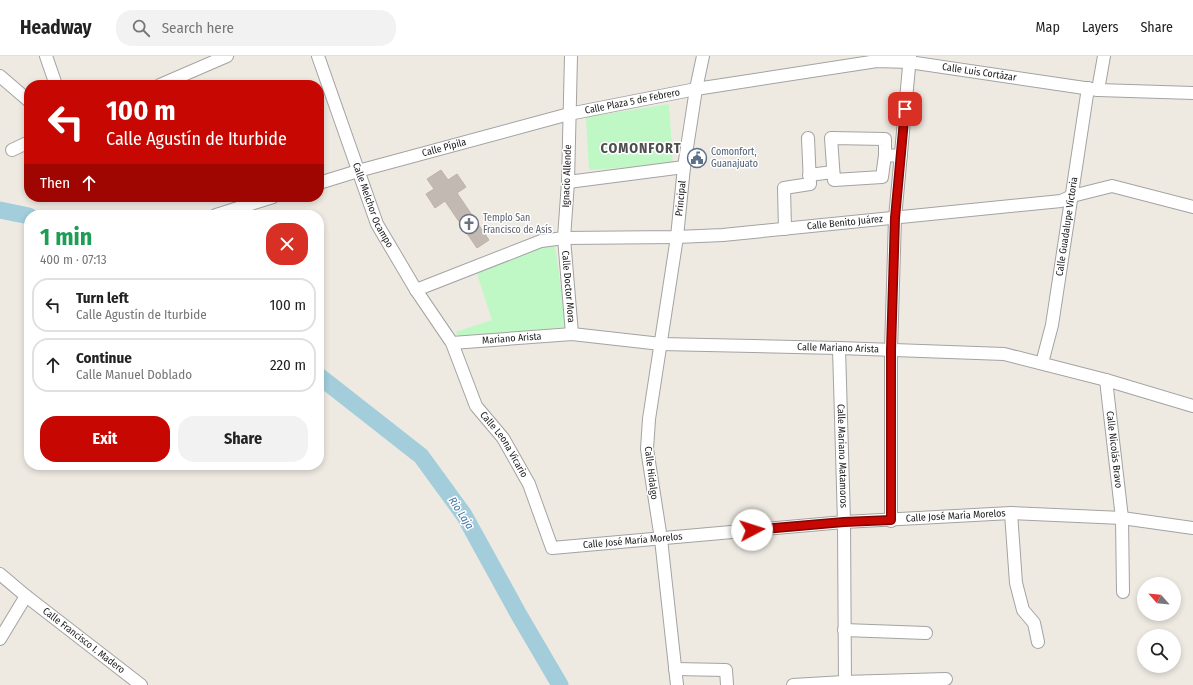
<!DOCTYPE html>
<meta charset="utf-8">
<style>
:root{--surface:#fff;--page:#f2f2f2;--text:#222;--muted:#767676;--line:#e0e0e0;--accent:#c70702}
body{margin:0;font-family:"Fira Sans Condensed",sans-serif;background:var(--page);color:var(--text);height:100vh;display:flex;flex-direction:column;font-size:15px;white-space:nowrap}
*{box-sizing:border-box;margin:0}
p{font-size:13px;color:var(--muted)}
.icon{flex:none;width:22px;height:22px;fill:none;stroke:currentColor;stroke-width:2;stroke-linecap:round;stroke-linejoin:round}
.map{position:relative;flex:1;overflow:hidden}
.details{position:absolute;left:24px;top:154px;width:300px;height:260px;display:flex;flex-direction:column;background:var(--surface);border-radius:16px;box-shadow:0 2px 6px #0003}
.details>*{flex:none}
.hud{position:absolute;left:24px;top:24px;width:300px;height:122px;border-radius:16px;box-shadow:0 2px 6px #0003;background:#c70702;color:#fff;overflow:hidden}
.needle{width:26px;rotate:297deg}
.controls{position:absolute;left:1137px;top:521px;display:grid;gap:8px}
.controls a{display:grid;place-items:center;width:44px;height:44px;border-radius:50%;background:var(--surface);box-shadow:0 2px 6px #0003;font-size:20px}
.pin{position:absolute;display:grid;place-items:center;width:34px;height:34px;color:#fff;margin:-17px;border-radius:8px;box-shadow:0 2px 6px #0006}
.me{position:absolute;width:44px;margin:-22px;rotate:85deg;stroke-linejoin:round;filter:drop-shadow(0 0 3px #0008)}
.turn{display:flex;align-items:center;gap:14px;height:84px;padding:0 16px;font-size:18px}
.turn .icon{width:52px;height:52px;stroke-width:2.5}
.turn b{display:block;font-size:28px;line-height:34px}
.then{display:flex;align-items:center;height:38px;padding:0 16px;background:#0003;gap:8px;font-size:15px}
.round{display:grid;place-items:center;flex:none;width:42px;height:42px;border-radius:16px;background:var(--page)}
.head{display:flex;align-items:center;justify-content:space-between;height:68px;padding:0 16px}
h1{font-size:24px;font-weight:700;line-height:30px;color:#1e9e55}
.button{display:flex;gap:8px;margin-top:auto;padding:8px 16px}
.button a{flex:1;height:46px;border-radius:16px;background:var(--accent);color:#fff;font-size:16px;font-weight:700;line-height:46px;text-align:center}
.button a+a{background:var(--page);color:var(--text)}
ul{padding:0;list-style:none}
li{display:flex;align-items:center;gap:12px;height:54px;margin:0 8px 6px;padding:0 8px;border:2px solid var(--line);border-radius:16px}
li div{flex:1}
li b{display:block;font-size:15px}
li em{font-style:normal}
header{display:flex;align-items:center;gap:24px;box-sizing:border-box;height:56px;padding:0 20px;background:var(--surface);border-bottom:1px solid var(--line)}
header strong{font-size:19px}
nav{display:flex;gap:22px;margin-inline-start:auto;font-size:14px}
.search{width:280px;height:36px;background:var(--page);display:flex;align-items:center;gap:10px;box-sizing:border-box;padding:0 14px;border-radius:16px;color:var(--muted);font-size:15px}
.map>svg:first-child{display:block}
.park{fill:#bff8c5}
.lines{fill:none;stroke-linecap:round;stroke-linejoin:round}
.river{stroke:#a3cddb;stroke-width:17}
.building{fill:#c2bab2;stroke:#bfb1a5}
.minor-casing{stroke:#a3a3a3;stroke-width:14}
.minor{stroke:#fff;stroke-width:12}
.route-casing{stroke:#810501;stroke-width:10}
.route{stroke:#c70702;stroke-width:7}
.labels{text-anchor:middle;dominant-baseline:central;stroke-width:3;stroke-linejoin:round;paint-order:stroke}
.street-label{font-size:10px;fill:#1c1c1c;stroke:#fff}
.service-label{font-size:10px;fill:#4e5e75;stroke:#fff;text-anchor:start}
.worship-label{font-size:10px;fill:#5b616d;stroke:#fff;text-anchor:start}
.water-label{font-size:11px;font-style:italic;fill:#4a78ab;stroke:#fff}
.district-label{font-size:14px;font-weight:bold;letter-spacing:1px;fill:#4f4f4f;stroke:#fff}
</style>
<header>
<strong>Headway</strong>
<div class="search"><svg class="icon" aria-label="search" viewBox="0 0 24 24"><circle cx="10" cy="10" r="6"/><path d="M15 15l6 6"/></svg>Search here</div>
<nav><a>Map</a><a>Layers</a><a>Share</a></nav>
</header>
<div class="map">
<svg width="1193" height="629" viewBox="0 0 1193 629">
<rect width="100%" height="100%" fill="#eeeae2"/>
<g class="park">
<polygon points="669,48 673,108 589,114 586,61"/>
<polygon points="538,189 555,189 566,271 460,281 455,276 492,264 477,218"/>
</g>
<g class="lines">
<g class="river">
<polyline points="0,154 29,160"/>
<polyline points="319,320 421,400 464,459 519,559 560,629"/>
</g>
</g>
<polygon class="building" points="441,114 448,124 457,118 466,131 457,137 489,184 477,192 445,145 435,152 426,138 434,133 427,123"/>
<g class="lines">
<g class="minor-casing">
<g id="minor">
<polyline points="46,0 56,29"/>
<path id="s1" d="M318 0 377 168 416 234 452 287 476 350 503 382 529 428 552 492 844 466 1011 457 1122 462 1193 472"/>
<path id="s2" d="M571 0 568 126 564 182 572 278"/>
<polyline points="0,20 29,45"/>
<polyline points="160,29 227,0"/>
<polyline points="1098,34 1104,0"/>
<polyline points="12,94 29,86"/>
<polyline points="885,99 882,121 834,124 831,82 885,83 885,99 901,100"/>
<polyline points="809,119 833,116"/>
<polyline points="568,126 684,111"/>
<path id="s3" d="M319 127 358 115 569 58 696 33 877 5 909 6 1098 34 1193 37"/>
<polyline points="216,159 273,141"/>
<polyline points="785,173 784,132 810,128 808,82"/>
<path id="s4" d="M416 234 541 185 564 182 677 181 723 179 1061 145 1072 140 1112 130 1193 151"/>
<path id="s5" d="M452 287 572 278 661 288 839 292 1004 298 1106 324 1193 350"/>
<path id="s6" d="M839 292 844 466 845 629"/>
<path id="s7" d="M1042 307 1052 269 1088 32"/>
<path id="s8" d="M1106 324 1122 462 1123 536"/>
<polyline points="1011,457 1016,527 1023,554 1034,567 1038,586"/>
<polyline points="891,465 891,294 895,162 910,0"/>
<path id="s9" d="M0 518 26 540 141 629"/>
<polyline points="844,574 926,577"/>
<polyline points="0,583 26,540"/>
<polyline points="675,613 726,614 727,629"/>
<path id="s10" d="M677 629 661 483 647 393 649 363 677 181 684 111 696 33 703 0"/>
<polyline points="793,629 844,626 946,623"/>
</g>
</g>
<use href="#minor" class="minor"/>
</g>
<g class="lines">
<g class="route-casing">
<polyline id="route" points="752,474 844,466 891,464 891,294 895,162 905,53"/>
</g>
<use href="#route" class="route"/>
</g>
<defs>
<g id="civic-ring" transform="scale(1)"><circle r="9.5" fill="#fff" stroke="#5c6f8a" stroke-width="1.5"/><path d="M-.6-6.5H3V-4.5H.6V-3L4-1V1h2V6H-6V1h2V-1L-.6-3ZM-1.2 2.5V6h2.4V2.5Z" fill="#5c6f8a"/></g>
<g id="church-ring" transform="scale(1)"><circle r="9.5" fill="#fff" stroke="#6b7280" stroke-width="1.5"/><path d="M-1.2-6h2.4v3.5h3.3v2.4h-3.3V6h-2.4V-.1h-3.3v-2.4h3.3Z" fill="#6b7280"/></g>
</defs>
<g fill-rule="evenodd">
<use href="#civic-ring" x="697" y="102"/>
<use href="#church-ring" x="469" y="168"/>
</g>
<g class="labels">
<g class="street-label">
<text stroke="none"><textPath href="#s3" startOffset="675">Calle Luis Cortázar</textPath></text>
<text stroke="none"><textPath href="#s3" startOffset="324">Calle Plaza 5 de Febrero</textPath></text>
<text stroke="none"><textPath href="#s3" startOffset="130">Calle Pípila</textPath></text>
<text transform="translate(567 120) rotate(-88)">Ignacio Allende</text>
<text stroke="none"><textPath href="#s10" startOffset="491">Principal</textPath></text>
<text stroke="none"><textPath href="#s1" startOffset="159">Calle Melchor Ocampo</textPath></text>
<text stroke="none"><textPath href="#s4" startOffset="439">Calle Benito Juárez</textPath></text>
<text stroke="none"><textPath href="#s7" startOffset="139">Calle Guadalupe Victoria</textPath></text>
<text stroke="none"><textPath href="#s2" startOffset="231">Calle Doctor Mora</textPath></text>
<text stroke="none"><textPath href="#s5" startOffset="60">Mariano Arista</textPath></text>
<text stroke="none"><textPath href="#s5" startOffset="387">Calle Mariano Arista</textPath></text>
<text stroke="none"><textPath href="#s1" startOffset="434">Calle Leona Vicario</textPath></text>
<text stroke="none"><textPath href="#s8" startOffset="70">Calle Nicolás Bravo</textPath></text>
<text stroke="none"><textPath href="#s6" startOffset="108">Calle Mariano Matamoros</textPath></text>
<text transform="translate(651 417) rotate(83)">Calle Hidalgo</text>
<text stroke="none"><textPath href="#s1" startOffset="954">Calle José María Morelos</textPath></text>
<text stroke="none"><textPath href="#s1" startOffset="630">Calle José María Morelos</textPath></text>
<text stroke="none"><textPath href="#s9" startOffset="107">Calle Francisco I. Madero</textPath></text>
</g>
<g class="service-label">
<text x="711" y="96">Comonfort,<tspan x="711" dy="12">Guanajuato</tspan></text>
</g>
<g class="worship-label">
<text x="483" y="162">Templo San<tspan x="483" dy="12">Francisco de Asís</tspan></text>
</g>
<g class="water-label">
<text transform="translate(461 457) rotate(57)">Rio Laja</text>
</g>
<g class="district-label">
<text x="641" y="92">COMONFORT</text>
</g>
</g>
</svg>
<div class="controls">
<a><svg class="needle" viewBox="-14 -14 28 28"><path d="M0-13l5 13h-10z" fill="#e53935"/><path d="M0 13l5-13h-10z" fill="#767676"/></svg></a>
<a><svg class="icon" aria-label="search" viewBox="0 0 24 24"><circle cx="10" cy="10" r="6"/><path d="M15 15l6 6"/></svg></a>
</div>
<div class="pin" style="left:905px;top:53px;background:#d93025"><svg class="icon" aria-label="arrive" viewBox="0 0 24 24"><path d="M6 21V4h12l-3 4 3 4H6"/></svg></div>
<svg class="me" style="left:752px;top:474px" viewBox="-20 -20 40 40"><circle r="19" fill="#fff"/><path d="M0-13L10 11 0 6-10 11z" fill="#c70702"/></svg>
<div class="hud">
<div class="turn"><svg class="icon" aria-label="left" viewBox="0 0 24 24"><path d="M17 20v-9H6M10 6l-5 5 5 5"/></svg><div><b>100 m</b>Calle Agustín de Iturbide</div></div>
<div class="then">Then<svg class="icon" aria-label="ahead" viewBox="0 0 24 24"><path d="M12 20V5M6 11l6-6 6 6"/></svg></div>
</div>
<section class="details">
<div class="head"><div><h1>1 min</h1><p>400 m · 07:13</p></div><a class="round" style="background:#d93025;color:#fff"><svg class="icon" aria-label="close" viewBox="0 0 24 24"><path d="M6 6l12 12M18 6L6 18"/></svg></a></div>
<ul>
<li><svg class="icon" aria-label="left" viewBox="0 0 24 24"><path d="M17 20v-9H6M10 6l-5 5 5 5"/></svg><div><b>Turn left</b><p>Calle Agustín de Iturbide</p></div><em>100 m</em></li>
<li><svg class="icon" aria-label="ahead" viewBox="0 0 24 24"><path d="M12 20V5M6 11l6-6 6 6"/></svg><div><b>Continue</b><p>Calle Manuel Doblado</p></div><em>220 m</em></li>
</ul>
<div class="button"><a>Exit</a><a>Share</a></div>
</section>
</div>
